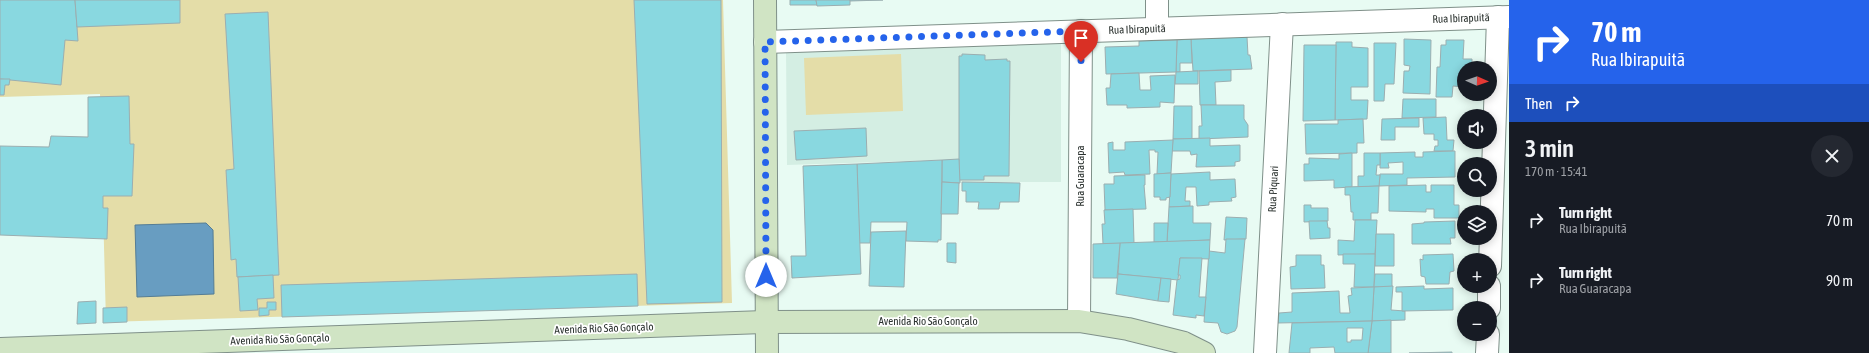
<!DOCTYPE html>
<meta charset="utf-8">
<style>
:root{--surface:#171b24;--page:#242831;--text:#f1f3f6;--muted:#9ea1a6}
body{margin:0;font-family:"Asap Condensed",sans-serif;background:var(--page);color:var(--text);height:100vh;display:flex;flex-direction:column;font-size:15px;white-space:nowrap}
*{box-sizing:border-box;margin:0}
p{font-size:13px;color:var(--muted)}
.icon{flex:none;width:22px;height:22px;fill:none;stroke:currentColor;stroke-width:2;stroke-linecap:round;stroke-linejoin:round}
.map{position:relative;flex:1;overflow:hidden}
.drawer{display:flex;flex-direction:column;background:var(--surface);width:360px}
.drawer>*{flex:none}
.banner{background:#2563eb;color:#fff;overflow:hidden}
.needle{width:26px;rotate:92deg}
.tools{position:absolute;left:1457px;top:61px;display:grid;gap:8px}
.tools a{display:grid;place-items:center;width:40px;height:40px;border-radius:50%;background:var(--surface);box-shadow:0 2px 10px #0003;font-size:20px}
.pin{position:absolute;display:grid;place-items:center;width:34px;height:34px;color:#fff;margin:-41px -17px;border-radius:50% 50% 50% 0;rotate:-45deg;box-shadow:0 0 4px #0007}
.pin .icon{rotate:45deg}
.me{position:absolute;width:44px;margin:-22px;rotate:0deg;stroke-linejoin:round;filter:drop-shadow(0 0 3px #0008)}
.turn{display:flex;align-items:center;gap:14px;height:84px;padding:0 16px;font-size:18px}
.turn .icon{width:52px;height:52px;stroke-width:2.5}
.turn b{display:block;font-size:28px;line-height:34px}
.then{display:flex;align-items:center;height:38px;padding:0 16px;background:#0003;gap:8px;font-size:15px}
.round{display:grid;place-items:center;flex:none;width:42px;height:42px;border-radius:21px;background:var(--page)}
.summary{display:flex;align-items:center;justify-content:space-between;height:68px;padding:0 16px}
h1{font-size:24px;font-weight:600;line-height:30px}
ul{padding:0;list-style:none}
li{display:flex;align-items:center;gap:12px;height:60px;padding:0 16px}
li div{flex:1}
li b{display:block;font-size:15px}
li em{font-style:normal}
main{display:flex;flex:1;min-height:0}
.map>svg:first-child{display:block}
.built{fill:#d4eee3}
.green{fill:#e4dda8}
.water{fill:#689dc1;stroke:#557d95}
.building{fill:#89d8e0;stroke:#9baeb0;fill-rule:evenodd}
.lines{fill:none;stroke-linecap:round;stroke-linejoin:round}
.street-casing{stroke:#7f9089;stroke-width:24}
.secondary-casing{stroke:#7f9089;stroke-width:24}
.street{stroke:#fff;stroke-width:22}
.secondary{stroke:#d0e4c4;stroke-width:22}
.route{stroke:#2563eb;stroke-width:7;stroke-dasharray:0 12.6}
.labels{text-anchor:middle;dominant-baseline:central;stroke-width:3.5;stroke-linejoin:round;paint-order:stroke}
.street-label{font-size:11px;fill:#2a312e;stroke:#fff}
</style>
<main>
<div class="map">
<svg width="1509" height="353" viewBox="0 0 1509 353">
<rect width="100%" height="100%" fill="#e8fbf3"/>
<polygon class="built" points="1061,40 1061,182 942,182 941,160 787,165 786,50"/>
<g class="green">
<polygon points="0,0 723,0 732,303 106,322 100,94 0,97"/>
<polygon points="901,54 903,111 806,115 804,58"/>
</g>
<polygon class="water" points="206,223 213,230 214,294 137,297 135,225"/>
<g class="building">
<polygon points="0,0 75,0 78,41 65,40 61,85 0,79"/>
<polygon points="75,0 180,0 180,23 77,27"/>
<polygon points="634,0 721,0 722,302 647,304"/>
<polygon points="790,0 816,0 817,5 790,5"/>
<polygon points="816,0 850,0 850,5 817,6"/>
<polygon points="850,0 883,0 850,1"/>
<polygon points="268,12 279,275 237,277 236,259 231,260 226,170 234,169 225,14"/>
<polygon points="1247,37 1248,55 1250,55 1252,69 1193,71 1191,39"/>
<polygon points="1191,39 1192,63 1180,63 1180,72 1176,72 1177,40"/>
<polygon points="1404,39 1431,40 1430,94 1403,93 1404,71 1409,71 1410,66 1404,65"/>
<polygon points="1177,40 1176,72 1106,74 1105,47 1139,46 1139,41"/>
<polygon points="1446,40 1464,40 1463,59 1472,59 1472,68 1464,68 1464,87 1453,86 1452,97 1436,97 1437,67 1440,67 1441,45 1446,45"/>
<polygon points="1336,42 1352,42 1352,47 1368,48 1368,87 1351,87 1351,100 1368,100 1367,119 1335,120"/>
<polygon points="1374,43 1396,43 1394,84 1385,84 1384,101 1374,101"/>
<polygon points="1304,45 1336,45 1335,120 1303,121"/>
<polygon points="962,54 985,55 985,60 1007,59 1007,61 1010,61 1009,176 984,176 984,180 959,180 959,56 962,56"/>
<polygon points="1231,70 1231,81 1215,82 1216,105 1200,105 1199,71"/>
<polygon points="1198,71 1198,84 1175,84 1176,72"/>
<polygon points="1139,73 1140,90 1151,90 1150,76 1175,75 1174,103 1160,102 1160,107 1127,108 1127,105 1107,105 1106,88 1110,88 1111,74"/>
<polygon points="0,79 10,79 9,85 5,85 4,95 0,95"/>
<polygon points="129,96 130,144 134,144 132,196 103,196 103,208 108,208 107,239 0,235 0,146 49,147 51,136 88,137 88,97"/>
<polygon points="1403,99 1436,99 1436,117 1402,118"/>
<polygon points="1201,105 1244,105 1244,119 1248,125 1248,137 1199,139 1199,126 1202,126"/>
<polygon points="1174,106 1192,106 1192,139 1173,139"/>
<polygon points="1446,117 1447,140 1454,140 1453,151 1434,151 1435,146 1438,146 1438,140 1434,140 1434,134 1424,134 1423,118"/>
<polygon points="1419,118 1419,127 1395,127 1395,140 1381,140 1382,119"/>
<polygon points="1363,119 1364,143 1357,143 1357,153 1306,154 1305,124 1338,124 1338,120"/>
<polygon points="866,128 867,156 796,160 794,131"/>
<polygon points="1210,138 1210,146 1240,145 1240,161 1235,162 1235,166 1196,167 1197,154 1191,155 1190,151 1172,151 1173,139"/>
<polygon points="1173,140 1171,173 1157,174 1158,152 1155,152 1155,150 1149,150 1150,174 1125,175 1124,172 1109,173 1108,143 1113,142 1113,150 1125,150 1125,142"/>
<polygon points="1455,151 1455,177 1407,178 1407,185 1379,186 1380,174 1403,174 1403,162 1388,163 1389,168 1380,168 1380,153 1415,152 1415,157 1423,157 1423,152"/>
<polygon points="1352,153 1352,187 1334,188 1334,180 1304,181 1304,164 1309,164 1309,158 1339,159 1339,154"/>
<polygon points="1364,153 1380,153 1380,165 1377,165 1376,175 1380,175 1379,186 1358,187 1358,176 1364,176"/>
<polygon points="959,159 960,183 942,182 942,160"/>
<polygon points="942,160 941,240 938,240 938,242 906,241 907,222 871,222 870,243 859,243 857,164"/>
<polygon points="857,164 861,274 792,278 791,256 806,256 803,166"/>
<polygon points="1210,172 1210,180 1235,179 1236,197 1231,198 1232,201 1209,202 1209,205 1197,206 1196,187 1186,187 1185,201 1190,201 1190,206 1169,207 1171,174"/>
<polygon points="1171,173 1170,197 1166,198 1166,200 1160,200 1160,197 1154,197 1154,174"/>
<polygon points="1145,175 1145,185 1144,185 1146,209 1105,210 1104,184 1114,184 1114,176"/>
<polygon points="942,182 959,183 958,214 941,214"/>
<polygon points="962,182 1020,183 1019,202 1000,202 999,209 978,209 979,202 966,202 966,191 962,191"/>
<polygon points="1426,185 1426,192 1431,192 1431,185 1454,185 1454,205 1459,205 1459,218 1434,218 1434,209 1426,209 1426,212 1389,211 1389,186"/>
<polygon points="1379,186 1378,213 1371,213 1371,220 1353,220 1353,212 1351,212 1350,195 1345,195 1345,187"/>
<polygon points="1304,205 1311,205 1311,208 1328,208 1328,221 1304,222"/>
<polygon points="1193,206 1193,223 1211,223 1210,240 1167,242 1169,207"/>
<polygon points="1133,209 1134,243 1103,244 1102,224 1105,224 1104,210"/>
<polygon points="1226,217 1247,218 1246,239 1224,240"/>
<polygon points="1355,220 1377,220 1375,254 1338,255 1338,240 1354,241"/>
<polygon points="1309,221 1327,221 1328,228 1330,228 1330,238 1310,239"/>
<polygon points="1455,221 1455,238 1450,238 1451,244 1412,244 1412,224 1424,223 1424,222"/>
<polygon points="1154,223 1168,223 1167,242 1154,242"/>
<polygon points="906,231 904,287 869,286 871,232"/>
<polygon points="1376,234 1394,234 1394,266 1375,266"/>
<polygon points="1226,239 1245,239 1237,327 1235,331 1227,334 1221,332 1218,323 1204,322 1209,251 1225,253"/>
<polygon points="1210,240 1209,259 1180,258 1178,280 1118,274 1120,243"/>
<polygon points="947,243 956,243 956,263 947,262"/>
<polygon points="1120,243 1117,278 1093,278 1093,244"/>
<polygon points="1343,254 1375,254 1374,287 1354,287 1355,264 1343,264"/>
<polygon points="1453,254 1454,271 1450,272 1449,284 1426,284 1425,277 1421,276 1420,259 1423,260 1423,255"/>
<polygon points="1296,255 1321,255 1321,265 1324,265 1325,288 1291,289 1290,267 1296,266"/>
<polygon points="1180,258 1202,258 1199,297 1206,297 1204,316 1196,315 1196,318 1173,315 1177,280 1180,279 1180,275 1178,275"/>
<polygon points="637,274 638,306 282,317 281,285"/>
<polygon points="1118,274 1161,278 1158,301 1116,294"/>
<polygon points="1375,274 1392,274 1392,287 1374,287"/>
<polygon points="273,275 274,298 257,299 258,310 240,311 238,277"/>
<polygon points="1161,278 1171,279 1169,302 1158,301"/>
<polygon points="1393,286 1391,310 1405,311 1405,320 1372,321 1374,287"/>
<polygon points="1424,286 1424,289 1453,288 1453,310 1402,311 1402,292 1396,292 1396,287"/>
<polygon points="1374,287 1372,321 1278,323 1279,313 1292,312 1292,293 1339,291 1340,313 1350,313 1348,296 1352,295 1351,288"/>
<polygon points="96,301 96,323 77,324 78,302"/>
<polygon points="267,302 276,302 276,310 269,310 269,315 259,316 259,308 267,308"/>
<polygon points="127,307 127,322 103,323 103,308"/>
<polygon points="1391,320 1391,353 1368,353 1372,321"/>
<path d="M1372 321 1368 353H1335L1334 347 1310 348V353H1289L1292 323ZM1347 328H1363L1362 340H1351V342H1347Z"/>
<polygon points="1452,352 1452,353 1409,353"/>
</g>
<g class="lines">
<g class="street-casing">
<g id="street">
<polyline points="1157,28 1157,0"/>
<polyline points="765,42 1509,17"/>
<polyline points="1490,266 1498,17"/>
<polyline points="1489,308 1489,286"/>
<polyline points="1079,321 1081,31"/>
<polyline points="1265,353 1282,24"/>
<polyline points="1487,353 1488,334"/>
</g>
</g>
<g class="secondary-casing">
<g id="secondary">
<polyline points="765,0 767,353"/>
<polyline points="0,349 766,322 1079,321 1128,329 1184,343 1204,353"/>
</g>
</g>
<use href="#street" class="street"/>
<use href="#secondary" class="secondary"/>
</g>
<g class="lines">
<polyline class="route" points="766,276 765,42 1081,31 1081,62"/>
</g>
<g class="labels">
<g class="street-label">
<text transform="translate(1461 18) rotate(-2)">Rua Ibirapuitã</text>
<text transform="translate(1137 29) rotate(-2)">Rua Ibirapuitã</text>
<text transform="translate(1080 176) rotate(-90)">Rua Guaracapa</text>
<text transform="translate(1273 189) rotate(-87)">Rua Piquari</text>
<text x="928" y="321">Avenida Rio São Gonçalo</text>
<text transform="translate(604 328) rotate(-2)">Avenida Rio São Gonçalo</text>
<text transform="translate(280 339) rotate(-2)">Avenida Rio São Gonçalo</text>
</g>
</g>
</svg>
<div class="tools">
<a><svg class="needle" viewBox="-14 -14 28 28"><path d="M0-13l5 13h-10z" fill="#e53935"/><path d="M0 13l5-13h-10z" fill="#9ea1a6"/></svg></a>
<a><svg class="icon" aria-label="sound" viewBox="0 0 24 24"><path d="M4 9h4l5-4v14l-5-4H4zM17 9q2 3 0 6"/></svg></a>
<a><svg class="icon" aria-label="search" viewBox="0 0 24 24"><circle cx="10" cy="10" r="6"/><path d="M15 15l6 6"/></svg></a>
<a><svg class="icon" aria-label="layers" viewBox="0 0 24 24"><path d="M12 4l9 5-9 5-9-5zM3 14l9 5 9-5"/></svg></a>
<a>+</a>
<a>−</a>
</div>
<div class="pin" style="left:1081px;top:62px;background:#d93025"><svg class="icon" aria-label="arrive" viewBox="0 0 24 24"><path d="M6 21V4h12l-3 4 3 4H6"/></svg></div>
<svg class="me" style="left:766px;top:276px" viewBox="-20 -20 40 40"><circle r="19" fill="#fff"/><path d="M0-13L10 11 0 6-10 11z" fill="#2563eb"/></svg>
</div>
<section class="drawer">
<div class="banner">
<div class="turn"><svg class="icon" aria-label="right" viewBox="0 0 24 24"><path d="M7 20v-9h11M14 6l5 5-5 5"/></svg><div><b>70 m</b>Rua Ibirapuitã</div></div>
<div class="then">Then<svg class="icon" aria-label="right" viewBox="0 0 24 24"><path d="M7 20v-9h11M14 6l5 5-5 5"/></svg></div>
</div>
<div class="summary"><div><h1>3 min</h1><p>170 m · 15:41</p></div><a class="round"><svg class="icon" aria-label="close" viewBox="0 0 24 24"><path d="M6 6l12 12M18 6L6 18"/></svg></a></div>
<ul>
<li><svg class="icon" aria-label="right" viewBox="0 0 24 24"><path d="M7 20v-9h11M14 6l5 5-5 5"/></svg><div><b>Turn right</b><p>Rua Ibirapuitã</p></div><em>70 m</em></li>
<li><svg class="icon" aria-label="right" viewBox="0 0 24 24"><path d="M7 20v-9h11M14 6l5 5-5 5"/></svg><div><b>Turn right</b><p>Rua Guaracapa</p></div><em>90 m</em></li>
</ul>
</section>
</main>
